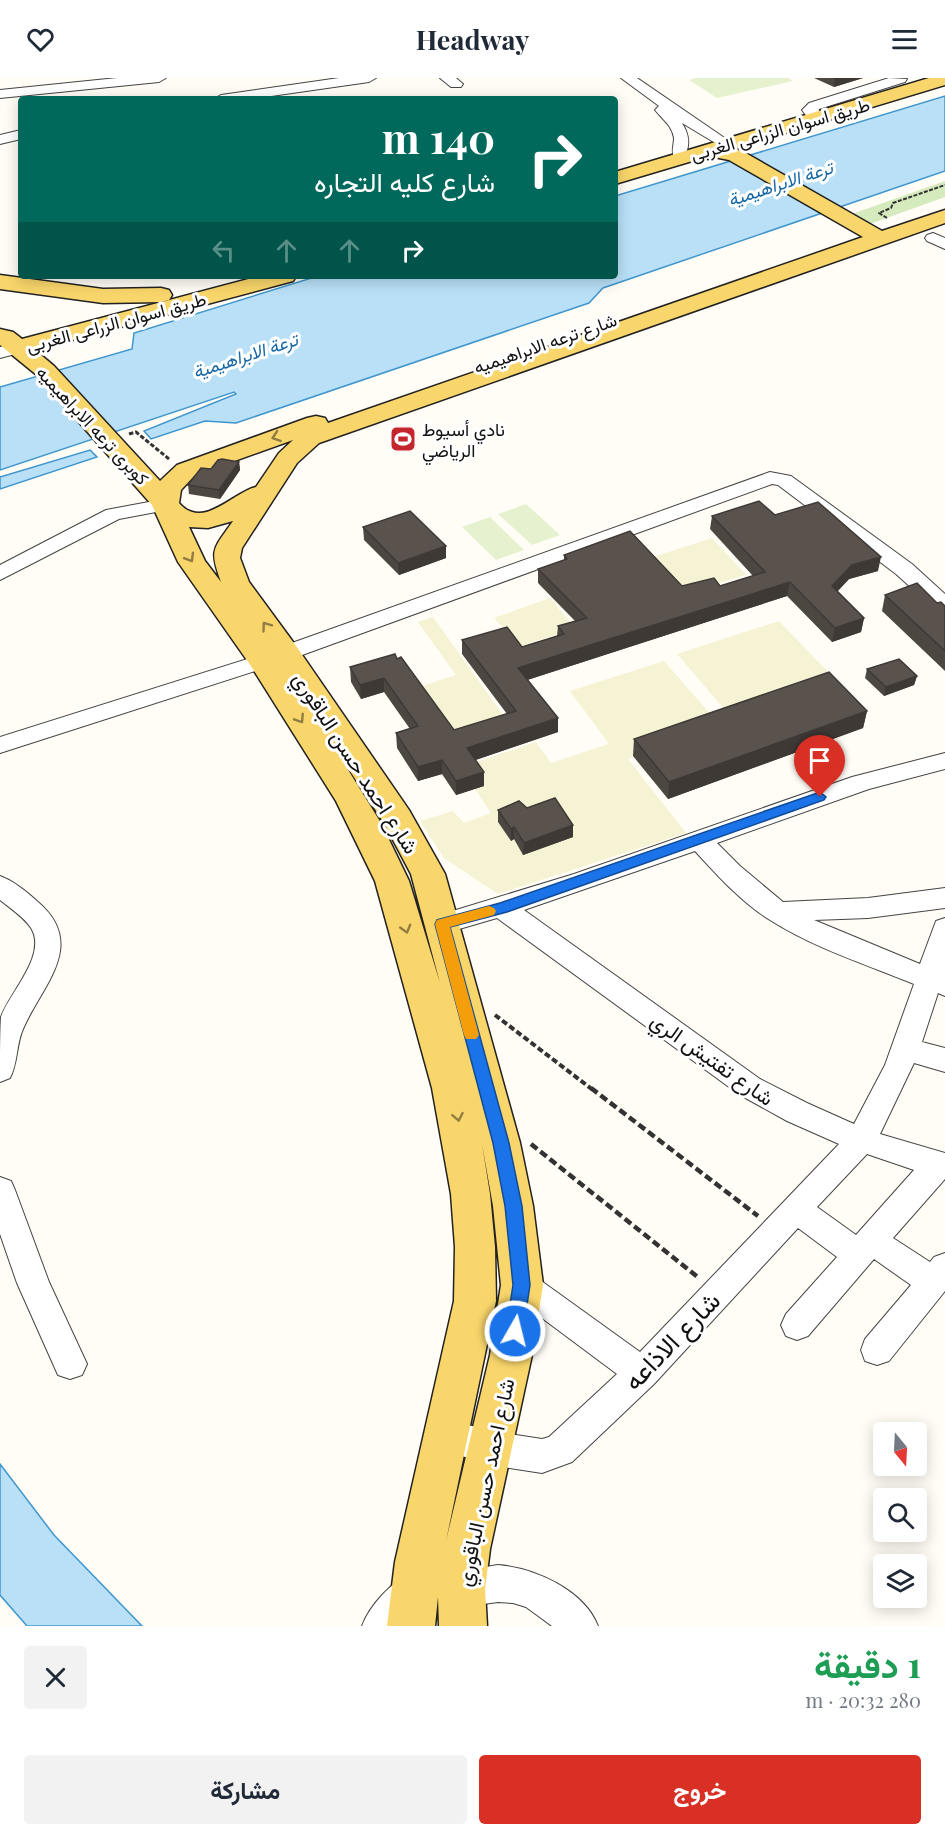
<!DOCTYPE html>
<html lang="ar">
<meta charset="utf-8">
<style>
:root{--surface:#fff;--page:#f2f2f3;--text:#1f2937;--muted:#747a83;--accent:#d93025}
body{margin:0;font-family:"Playfair Display",Vazirmatn,serif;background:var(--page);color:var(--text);direction:rtl;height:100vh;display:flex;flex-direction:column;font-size:22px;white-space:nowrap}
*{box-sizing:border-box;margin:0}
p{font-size:20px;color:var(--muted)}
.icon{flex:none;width:33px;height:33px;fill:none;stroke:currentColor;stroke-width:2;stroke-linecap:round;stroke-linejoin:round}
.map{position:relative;height:1548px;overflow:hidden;direction:ltr}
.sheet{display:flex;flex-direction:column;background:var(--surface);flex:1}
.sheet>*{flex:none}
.guide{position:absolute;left:18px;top:18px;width:600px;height:183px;border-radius:6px;box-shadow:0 3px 15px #0003;direction:rtl;background:#00695c;color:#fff;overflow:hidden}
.needle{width:39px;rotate:162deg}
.controls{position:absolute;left:873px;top:1344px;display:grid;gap:12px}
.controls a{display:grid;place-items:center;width:54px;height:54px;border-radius:6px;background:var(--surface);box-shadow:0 3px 15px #0003;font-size:30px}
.pin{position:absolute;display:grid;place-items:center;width:51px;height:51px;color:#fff;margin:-62px -26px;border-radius:50% 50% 50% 0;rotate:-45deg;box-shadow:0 0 6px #0007}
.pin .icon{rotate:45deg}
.me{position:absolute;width:66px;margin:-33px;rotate:8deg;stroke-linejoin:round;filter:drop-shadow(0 0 4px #0008)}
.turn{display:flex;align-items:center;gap:21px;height:126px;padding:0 24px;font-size:27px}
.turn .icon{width:78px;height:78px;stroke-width:2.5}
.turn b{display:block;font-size:42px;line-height:51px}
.lanes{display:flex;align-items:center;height:57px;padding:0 24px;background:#0003;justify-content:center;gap:30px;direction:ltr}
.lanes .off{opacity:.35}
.round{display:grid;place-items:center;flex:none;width:63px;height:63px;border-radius:6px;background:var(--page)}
.overview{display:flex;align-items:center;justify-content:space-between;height:102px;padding:0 24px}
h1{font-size:36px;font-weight:700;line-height:45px;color:#1e9e55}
.cta{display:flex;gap:12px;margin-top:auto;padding:12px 24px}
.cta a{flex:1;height:69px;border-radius:6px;background:var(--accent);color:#fff;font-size:24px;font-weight:700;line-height:69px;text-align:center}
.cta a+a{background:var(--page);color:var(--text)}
header{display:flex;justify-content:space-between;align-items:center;height:78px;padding:0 24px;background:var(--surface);font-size:27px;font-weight:700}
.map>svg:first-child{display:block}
.farmland{fill:#f6f3d4}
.green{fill:#d5ebbd}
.pitch{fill:#e6f2cf}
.water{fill:#b9e0f7;stroke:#3f96cf;stroke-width:1.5}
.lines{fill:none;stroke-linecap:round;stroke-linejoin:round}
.minor-casing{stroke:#444;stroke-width:2}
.major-casing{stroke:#222;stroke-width:3}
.path-far3{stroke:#333;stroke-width:2;stroke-dasharray:4 1.5;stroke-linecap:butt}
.path-far2{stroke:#333;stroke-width:3;stroke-dasharray:4.5 2;stroke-linecap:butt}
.path-far1{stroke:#333;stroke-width:4;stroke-dasharray:6 3;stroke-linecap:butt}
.path{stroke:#333;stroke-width:4.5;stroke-dasharray:8 4;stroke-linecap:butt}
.minor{fill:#fff;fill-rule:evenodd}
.major{fill:#f9d66b;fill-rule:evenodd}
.wall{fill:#4d4742}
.shaded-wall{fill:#3f3936}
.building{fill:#5a524d;stroke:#3f3936;stroke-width:1.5}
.oneway{stroke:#917d42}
.route{fill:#1a73e8;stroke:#114b97;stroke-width:1.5}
.slow{fill:#f59e0b}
.labels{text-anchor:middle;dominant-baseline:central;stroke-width:6;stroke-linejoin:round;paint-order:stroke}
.far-street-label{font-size:18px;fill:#111;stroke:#fff}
.far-water-label{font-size:18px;font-style:italic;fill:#1768a6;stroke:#fff}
.far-poi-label{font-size:18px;fill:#111;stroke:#fff;text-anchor:start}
.street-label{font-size:21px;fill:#111;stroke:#fff}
.near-street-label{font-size:26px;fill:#111;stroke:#fff}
</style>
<header><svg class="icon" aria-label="menu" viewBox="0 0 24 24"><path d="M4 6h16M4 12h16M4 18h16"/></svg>Headway<svg class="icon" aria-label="heart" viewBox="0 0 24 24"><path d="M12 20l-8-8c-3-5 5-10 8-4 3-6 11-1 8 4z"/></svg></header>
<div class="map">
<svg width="945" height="1548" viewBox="0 0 945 1548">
<rect width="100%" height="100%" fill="#fffdf5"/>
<g class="farmland">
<polygon points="712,460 746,497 685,515 653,479"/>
<polygon points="550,520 576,551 520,568 494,540"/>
<polygon points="433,539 503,637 453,653 422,608 456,597 418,544"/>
<polygon points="779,543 832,598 725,632 677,576"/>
<polygon points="664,583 720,647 628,681 686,755 498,816 444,780 420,743 453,733 464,745 491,735 475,711 483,709 468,687 536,664 551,685 609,666 570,613"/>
</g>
<polygon class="green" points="945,103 945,119 870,146 852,136"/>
<g class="pitch">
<polygon points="696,0 788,0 793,3 717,20 689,2"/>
<polygon points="526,426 560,457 532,467 498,436"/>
<polygon points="490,439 524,472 496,482 462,449"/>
</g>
<g class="water">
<polygon points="945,18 945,93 603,210 589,225 236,345 205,343 151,361 144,353 236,316 234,314 0,392 0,309 132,271 134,255 318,198 615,198 615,118"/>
<polygon points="90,372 97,379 0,411 0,399"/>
<polygon points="0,1386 54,1457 142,1548 27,1548 0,1517"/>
</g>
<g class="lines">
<g class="minor-casing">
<g id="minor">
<polygon points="117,0 166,0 159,4 0,20 0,12"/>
<polygon points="339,0 376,0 369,4 251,21 214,21 221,17"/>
<polygon points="440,0 456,0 463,6 461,9 451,9"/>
<path d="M621 0H637L729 63 722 67 717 66 682 45C689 56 691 67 684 79H674C671 73 674 67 674 60 672 47 662 41 655 32L659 28Z"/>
<polygon points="889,0 907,1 905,4 819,31 818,40 808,40 802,32 809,25"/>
<polygon points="21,52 21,61 0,66 0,57"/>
<polygon points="933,155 945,160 945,171 927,163 925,160 927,157"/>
<polygon points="17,265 23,266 26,270 23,274 0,280 0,269"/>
<polygon points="770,394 791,398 912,486 945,516 945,535 937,533 896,496 778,407 772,406 294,580 286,582 278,580 275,575 278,570"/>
<polygon points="165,421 172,423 175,427 172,431 119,441 0,502 0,487 106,432"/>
<polygon points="263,576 271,578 274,583 271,588 0,675 0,659"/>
<path d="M945 675V691L869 711 717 765 740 788 783 824 868 820 945 810V830L868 840 814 842 920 886 936 843 945 840V918L938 915 922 964 945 970V994L914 985 880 1056 945 1075V1101L893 1160 930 1184 934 1179 945 1175V1213L889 1283 877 1287 865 1283 861 1272 865 1261 911 1207 874 1181 808 1258 797 1262 786 1258 781 1247 786 1236 837 1179 798 1150 654 1306 572 1384 542 1395 491 1387 433 1369 428 1357 433 1345 445 1341 491 1353 542 1361 549 1359 617 1296 511 1217 506 1207 511 1197 522 1193 533 1197 640 1274 839 1066 787 1043 740 1017 497 840 442 856 433 853 429 846 433 839 574 796 852 699ZM695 773C717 797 742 825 770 842 814 870 865 886 914 906L885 987 854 1046 807 1025 760 1001 524 832ZM867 1076 914 1092 856 1157 817 1129Z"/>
<path d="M0 798C14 803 27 814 38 824 88 867 42 907 23 951 16 967 18 985 10 1000L0 1004C0 989 0 951 1 939 9 915 48 877 31 850 24 839 10 830 0 822Z"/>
<polygon points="0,1099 11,1103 15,1112 49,1204 87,1286 82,1297 70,1301 58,1297 17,1205 0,1156"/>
<path d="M498 1487C535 1490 584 1512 598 1548H552L526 1529 513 1525 498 1524 461 1529 448 1524 443 1511 448 1498 461 1493Z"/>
<path d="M412 1495 425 1500 430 1513 425 1526 405 1548H362C370 1527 391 1504 412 1495Z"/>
</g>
</g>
<g class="major-casing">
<g id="major">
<path d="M929 0H945V7L733 71 742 73 882 153 945 132V145L319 365 297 385 242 470 240 480 249 504 296 568 409 732 445 796 520 1065 533 1128 543 1207 532 1277 490 1471 485 1511 487 1548H439L438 1519 435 1548H387L395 1484 454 1223 455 1169 451 1116 432 1010 375 803 336 723 251 588 178 484 152 427 38 298 0 267V251L13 254 22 261 260 198H296L293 203 35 272 54 288 160 403 177 387 307 340 316 338 325 340 328 345 863 159 729 82 709 78 615 106V94ZM293 362 279 375 256 409C233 414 203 453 179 425L181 412 195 397ZM233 443C213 472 209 471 221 504L205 483 189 449 208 450ZM329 661 384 745 411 796 440 905 409 803 381 745ZM482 1066 493 1128 501 1207 490 1277 446 1463 496 1223 495 1169 490 1116Z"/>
<polygon points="0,197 103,211 161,210 169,212 172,217 169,222 161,224 103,225 0,211"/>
</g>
</g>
<polyline class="path-far3" points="887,140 879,135 891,130 893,125 945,107"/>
<polyline class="path-far2" points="129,356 136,354 169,381"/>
<polyline class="path-far1" points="495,937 593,1012"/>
<g class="path">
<polyline points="591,1010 758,1138"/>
<polyline points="531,1066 699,1200"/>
</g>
<use href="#minor" class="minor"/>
<use href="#major" class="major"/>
</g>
<g class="wall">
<polygon points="814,0 863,0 834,9"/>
<polygon points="239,384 240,392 220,421 189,416 188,407 211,391"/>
<polygon points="775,437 878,493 849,501 837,514 864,540 861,554 832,564 787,518 527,602 558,654 475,682 484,708 456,717 442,696 418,703 397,670 396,655 410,651 384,614 361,621 351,604 350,589 397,581 454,652 507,636 462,576 462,562 522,569 557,558 558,548 575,543 538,505 538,491 564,482 564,477 682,508 720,508 753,498 710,451 712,438"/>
<polygon points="363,449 446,480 399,497 364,462"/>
<polygon points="885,517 937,525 945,528 945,593 882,533"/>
<polygon points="867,591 917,598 914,607 884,618 865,600"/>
<polygon points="867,633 863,650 668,721 633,678 634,661"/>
<polygon points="527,730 573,747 573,759 523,777 514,761 511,763 498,744 498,732"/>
</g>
<g class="shaded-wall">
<polygon points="835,0 863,0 834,9"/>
<polygon points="239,384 240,392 220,421 219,412"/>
<polygon points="446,468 446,480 399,497 398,485"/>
<polygon points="881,479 878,493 849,501 829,522 832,508 852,487"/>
<polygon points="790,504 787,518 518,605 518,590"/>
<polygon points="864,540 861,554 832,564 835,550"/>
<polygon points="917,598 914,607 884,618 886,609"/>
<polygon points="384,600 384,614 361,621 360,607"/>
<polygon points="867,633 863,650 668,721 669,704"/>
<polygon points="558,640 558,654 467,685 467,670"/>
<polygon points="442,682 442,696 418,703 418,689"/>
<polygon points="484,694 484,708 456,717 456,703"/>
<polygon points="573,747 573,759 523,777 524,765"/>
<polygon points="514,749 514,761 511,763 511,751"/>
</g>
<g class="building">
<polygon points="222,381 239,384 219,412 188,407 201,390 211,391 218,382"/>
<polygon points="759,423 775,437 818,424 881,479 852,487 832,508 864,540 835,550 790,504 518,590 558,640 467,670 484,694 456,703 442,682 418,689 396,655 418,648 384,600 360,607 350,589 395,576 397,581 401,579 454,652 516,633 462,562 507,549 522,569 564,556 558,548 587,540 538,491 567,481 564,477 630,453 682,508 714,500 720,508 765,494 712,438"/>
<polygon points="410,433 446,468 398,485 363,449"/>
<polygon points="917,505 937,525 941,524 945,528 945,573 885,517"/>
<polygon points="899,581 917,598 886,609 867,591"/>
<polygon points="829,594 867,633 669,704 634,661"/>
<polygon points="555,720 573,747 524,765 514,749 511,751 498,732 519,723 527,730"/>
</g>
<defs><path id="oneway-chevron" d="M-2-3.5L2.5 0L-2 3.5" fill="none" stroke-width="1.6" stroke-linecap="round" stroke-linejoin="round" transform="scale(1.5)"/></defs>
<g class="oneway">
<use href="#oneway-chevron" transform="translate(276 359) rotate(161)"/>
<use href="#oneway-chevron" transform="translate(190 480) rotate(59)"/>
<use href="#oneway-chevron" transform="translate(266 548) rotate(-126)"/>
<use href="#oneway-chevron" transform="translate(300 641) rotate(57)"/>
<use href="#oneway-chevron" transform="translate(406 851) rotate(74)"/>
<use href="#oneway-chevron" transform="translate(458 1039) rotate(79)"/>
</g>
<polygon class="route" points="820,714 826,719 824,722 507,834 450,849 509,1065 522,1128 530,1207 523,1253 521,1259 515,1261 508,1259 506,1253 513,1207 505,1128 493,1065 435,846 437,842 500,825"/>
<polygon class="slow" points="489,828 494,830 496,833 494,837 450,849 479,957 476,961 466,961 464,957 435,846 437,842"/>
<defs>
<g id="stadium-square" transform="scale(1.35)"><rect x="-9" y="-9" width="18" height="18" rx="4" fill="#c4262e" stroke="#fff"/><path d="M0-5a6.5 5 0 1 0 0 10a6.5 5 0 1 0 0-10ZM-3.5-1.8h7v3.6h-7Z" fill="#fff"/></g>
</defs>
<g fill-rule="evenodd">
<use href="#stadium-square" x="403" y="361"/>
</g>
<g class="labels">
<g class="far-street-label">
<text transform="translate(780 51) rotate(-16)">طريق اسوان الزراعى الغربى</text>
<text transform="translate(116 244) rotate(-15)">طريق اسوان الزراعى الغربى</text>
<text transform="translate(545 265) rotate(-19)">شارع ترعه الابراهيميه</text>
<text transform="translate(93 347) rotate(47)">كوبرى ترعه الابراهيميه</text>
</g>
<g class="far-water-label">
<text transform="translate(780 105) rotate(-18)">ترعة الابراهيمية</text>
<text transform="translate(245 277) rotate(-18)">ترعة الابراهيمية</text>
</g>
<g class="far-poi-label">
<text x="422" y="351">نادي أسيوط<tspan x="422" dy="21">الرياضي</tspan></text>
</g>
<g class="street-label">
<text transform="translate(357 684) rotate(57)">شارع احمد حسن الباقوري</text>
<text transform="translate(713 980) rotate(35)">شارع تفتيش الري</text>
<text transform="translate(484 1404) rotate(-78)">شارع احمد حسن الباقوري</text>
</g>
<g class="near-street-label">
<text transform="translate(671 1262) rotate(-46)">شارع الاذاعه</text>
</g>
</g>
</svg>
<div class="controls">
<a><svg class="needle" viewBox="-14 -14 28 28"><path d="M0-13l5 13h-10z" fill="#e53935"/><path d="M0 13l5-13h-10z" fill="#747a83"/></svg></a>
<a><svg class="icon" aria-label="search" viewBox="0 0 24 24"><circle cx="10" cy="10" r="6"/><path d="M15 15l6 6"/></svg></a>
<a><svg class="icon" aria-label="layers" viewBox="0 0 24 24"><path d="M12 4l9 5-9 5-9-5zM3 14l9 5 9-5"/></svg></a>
</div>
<div class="pin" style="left:820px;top:719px;background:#d93025"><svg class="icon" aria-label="arrive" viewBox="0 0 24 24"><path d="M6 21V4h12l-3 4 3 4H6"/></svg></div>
<svg class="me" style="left:515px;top:1253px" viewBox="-20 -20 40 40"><circle r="17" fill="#1a73e8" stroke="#fff" stroke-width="3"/><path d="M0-11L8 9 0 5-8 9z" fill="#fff"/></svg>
<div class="guide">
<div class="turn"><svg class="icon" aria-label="right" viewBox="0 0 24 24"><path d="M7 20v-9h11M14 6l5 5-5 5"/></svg><div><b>140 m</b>شارع كليه التجاره</div></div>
<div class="lanes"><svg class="icon off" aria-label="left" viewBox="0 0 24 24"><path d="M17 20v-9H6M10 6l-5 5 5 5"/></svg><svg class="icon off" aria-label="ahead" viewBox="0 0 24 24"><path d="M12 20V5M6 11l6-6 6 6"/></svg><svg class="icon off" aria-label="ahead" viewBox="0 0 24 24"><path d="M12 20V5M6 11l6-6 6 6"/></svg><svg class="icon" aria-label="right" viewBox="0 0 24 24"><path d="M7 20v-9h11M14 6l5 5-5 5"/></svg></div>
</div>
</div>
<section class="sheet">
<div class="overview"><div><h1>1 دقيقة</h1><p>280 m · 20:32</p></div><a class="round"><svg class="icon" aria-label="close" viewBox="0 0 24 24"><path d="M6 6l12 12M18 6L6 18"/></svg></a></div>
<div class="cta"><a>خروج</a><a>مشاركة</a></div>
</section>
